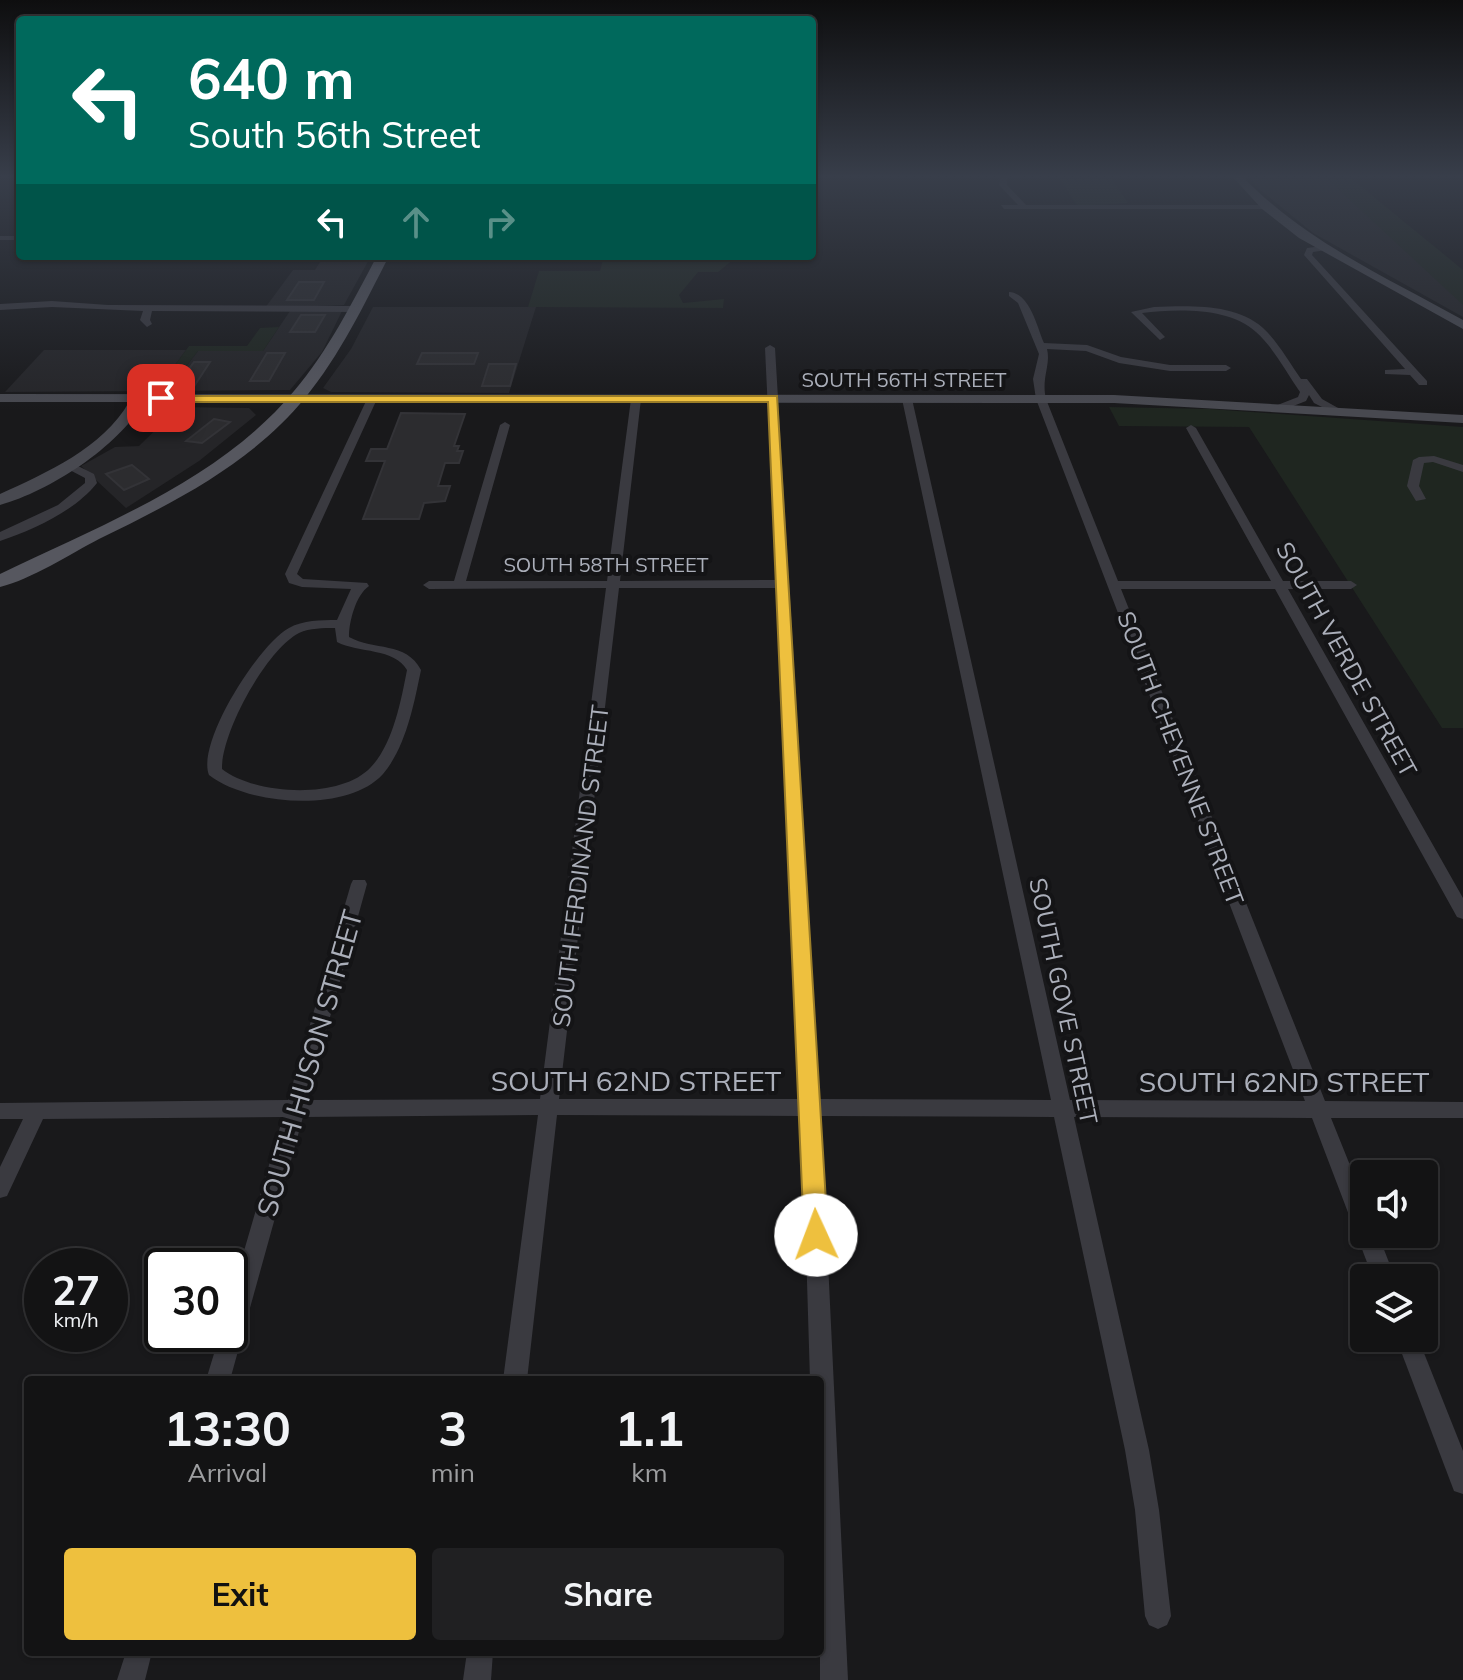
<!DOCTYPE html>
<style>
:root{--surface:#131314;--page:#202022;--text:#f1f3f6;--muted:#9d9ea0;--line:#323234;--accent:#eec03e}
body{margin:0;font-family:Mulish,sans-serif;background:var(--page);color:var(--text);height:100vh;display:flex;flex-direction:column;font-size:30px;white-space:nowrap}
*{box-sizing:border-box;margin:0}
p{font-size:26px;color:var(--muted)}
.icon{flex:none;width:44px;height:44px;fill:none;stroke:currentColor;stroke-width:2;stroke-linecap:round;stroke-linejoin:round}
.map{position:relative;flex:1;overflow:hidden}
.panel{position:absolute;left:24px;top:1376px;width:800px;height:280px;display:flex;flex-direction:column;background:var(--surface);border-radius:8px;box-shadow:0 2px 6px #0004,0 0 0 2px var(--line)}
.panel>*{flex:none}
.guide{position:absolute;left:16px;top:16px;width:800px;height:244px;border-radius:8px;box-shadow:0 2px 6px #0004,0 0 0 2px var(--line);background:#00695c;color:#fff;overflow:hidden}
.controls{position:absolute;left:1350px;top:1160px;display:grid;gap:16px}
.controls a{display:grid;place-items:center;width:88px;height:88px;border-radius:8px;background:var(--surface);box-shadow:0 2px 6px #0004,0 0 0 2px var(--line);font-size:40px}
.speed{position:absolute;left:24px;top:1248px;display:flex;gap:16px;font-size:40px;font-weight:700;text-align:center}
.speed>*{display:grid;place-content:center;width:104px;height:104px;border-radius:50%;background:var(--surface);box-shadow:0 2px 6px #0004,0 0 0 2px var(--line);line-height:1}
.speed small{font-size:20px;font-weight:400}
.speed .limit{border:4px solid #111;border-radius:12px;background:#fff;color:#111}
.pin{position:absolute;display:grid;place-items:center;width:68px;height:68px;color:#fff;margin:-34px;border-radius:16px;box-shadow:0 4px 12px #0006}
.me{position:absolute;width:88px;margin:-44px;rotate:358deg;stroke-linejoin:round;filter:drop-shadow(0 0 6px #0008)}
.turn{display:flex;align-items:center;gap:28px;height:168px;padding:0 40px;font-size:36px}
.turn .icon{width:104px;height:104px;stroke-width:2.5}
.turn b{display:block;font-size:56px;line-height:68px}
.lanes{display:flex;align-items:center;height:76px;padding:0 40px;background:#0003;justify-content:center;gap:40px;direction:ltr}
.lanes .off{opacity:.35}
.eta{display:flex;justify-content:space-evenly;align-items:center;height:136px;text-align:center}
.eta b{font-size:48px;font-weight:700;line-height:56px}
.button{display:flex;gap:16px;margin-top:auto;padding:16px 40px}
.button a{flex:1;height:92px;border-radius:8px;background:var(--accent);color:#111;font-size:32px;font-weight:700;line-height:92px;text-align:center}
.button a+a{background:var(--page);color:var(--text)}
.map>svg:first-child{display:block}
.built{fill:#252528}
.green{fill:#1f2620}
.building{fill:#2c2c2f;stroke:#333337;stroke-width:2}
.lines{fill:none;stroke-linecap:round;stroke-linejoin:round}
.street{fill:#3a3a40;fill-rule:evenodd}
.secondary{fill:#484950;fill-rule:evenodd}
.primary{fill:#56575f;fill-rule:evenodd}
.route{fill:#eec03e;stroke:#9b7d28;stroke-width:2}
.labels{text-anchor:middle;dominant-baseline:central;stroke-width:8;stroke-linejoin:round;paint-order:stroke}
.far-street-label{font-size:20px;fill:#abafba;stroke:#141416}
.street-label{font-size:24px;fill:#abafba;stroke:#141416}
.near-street-label{font-size:28px;fill:#abafba;stroke:#141416}
</style>
<div class="map">
<svg width="1463" height="1680" viewBox="0 0 1463 1680">
<rect width="100%" height="100%" fill="#19191b"/>
<g class="built">
<polygon points="1247,175 1328,175 1463,298 1463,317 1313,233 1259,189"/>
<polygon points="324,256 371,256 344,305 265,308 293,270 315,270"/>
<polygon points="373,307 536,307 509,393 331,392 323,388 351,349"/>
<polygon points="290,311 342,311 322,352 290,390 167,391 198,351 263,351"/>
<polygon points="44,350 186,350 156,391 5,392"/>
<polygon points="179,407 249,408 256,415 199,461 126,508 81,466 115,447 139,446"/>
</g>
<g class="green">
<polygon points="1058,175 1109,175 1128,203 1077,206"/>
<polygon points="1323,175 1347,175 1463,270 1463,305"/>
<polygon points="604,256 734,259 718,272 698,272 679,295 683,303 724,299 723,308 528,307 539,271 600,271"/>
<polygon points="279,327 263,351 198,351 167,391 156,391 189,346 247,346 260,328"/>
<polygon points="1109,407 1210,409 1463,427 1463,728 1442,728 1249,427 1119,426"/>
</g>
<g class="building">
<polygon points="299,282 324,282 314,300 287,300"/>
<polygon points="301,315 325,315 315,332 290,332"/>
<polygon points="267,353 285,353 269,381 250,381"/>
<polygon points="422,353 478,353 474,364 417,364"/>
<polygon points="194,362 210,362 193,388 175,388"/>
<polygon points="489,364 516,364 510,386 482,386"/>
<polygon points="401,413 465,414 454,446 459,446 457,451 463,451 459,463 445,463 438,486 450,486 445,501 424,503 419,519 363,519 385,461 366,461 371,449 387,449"/>
<polygon points="214,419 230,422 202,443 186,441"/>
<polygon points="132,465 149,479 124,490 106,474"/>
</g>
<g class="lines">
<g class="street">
<polygon points="1001,175 1007,175 1007,185 1026,205 1266,205 1270,207 1266,209 1004,209 1001,205 1018,205 999,185"/>
<rect x="0" y="236" width="20" height="4"/>
<polygon points="1323,246 1326,250 1313,252 1312,255 1427,381 1427,385 1419,385 1410,375 1385,374 1385,370 1405,369 1304,255 1307,248"/>
<polygon points="293,256 301,256 295,262 291,259"/>
<path d="M1009 292C1030 293 1037 327 1044 343L1087 345 1121 357 1170 365H1226L1231 368 1226 371H1170L1119 363 1086 351 1047 349C1051 365 1041 378 1046 399L1118 581H1271L1186 428 1191 425 1196 428 1283 581H1351L1357 585 1351 589H1288L1463 898V919L1457 917 1275 589H1121L1325 1101 1463 1102V1118H1331L1364 1200V1234H1378L1395 1278H1373L1312 1118 1074 1117 1149 1450 1159 1510 1171 1616 1167 1625 1158 1629 1149 1625 1145 1616 1135 1510 1125 1450 1054 1117 821 1116 848 1680H820V1380H810L802 1116 557 1115 527 1380H503L538 1115 303 1117 230 1380H206L220 1334H230V1299L283 1117 43 1119 7 1196 0 1198V1167L23 1119H0V1103L288 1100 351 884 353 880H365L367 884 307 1100 540 1099 606 588 429 589 423 585 429 581H454L500 425 505 422 510 425 466 581H607L631 399 636 396 641 399 620 581 776 580 765 348 770 345 775 348 820 1099 1051 1100 902 399 907 396 912 399 1070 1100 1305 1101 1036 399 1033 379 1039 354 1018 303 1009 296ZM619 588H777L801 1099H559Z"/>
<polygon points="52,301 108,305 355,306 360,309 355,312 152,311 150,320 152,324 147,327 140,320 143,311 52,307 0,310 0,304"/>
<path d="M1154 307C1189 306 1235 303 1263 328 1278 342 1289 362 1301 379H1307L1322 399 1347 413 1338 415 1314 403 1309 395 1306 401 1283 410H1275V406L1298 397 1300 392C1286 372 1274 348 1256 332 1229 307 1177 309 1142 313L1165 337 1160 340 1131 312Z"/>
<path d="M372 396 377 399 297 574 303 579 367 583 369 586C356 595 349 621 349 637 374 651 406 641 421 670 414 704 406 747 383 774 347 814 247 805 209 775 196 743 259 644 289 628 303 620 321 620 337 620L351 589 302 587 289 583 285 574 367 399ZM335 628 337 642C358 653 395 648 407 670 401 701 393 744 371 767 341 800 255 795 222 769 221 733 266 650 299 633 310 628 323 628 335 628Z"/>
<polygon points="1434,456 1463,465 1463,472 1433,462 1424,463 1419,486 1426,499 1416,501 1407,486 1413,460 1419,457"/>
<path d="M64 463H72L94 474 97 483C75 511 33 530 0 541V532L58 505 85 483V478L64 467Z"/>
<polygon points="1396,1338 1418,1338 1463,1451 1463,1494 1454,1491"/>
<polygon points="126,1652 152,1652 145,1680 117,1680"/>
<polygon points="467,1652 493,1652 491,1680 463,1680"/>
</g>
<g class="secondary">
<path d="M1231 175H1241C1304 241 1384 276 1463 320V329L1299 238 1262 209Z"/>
<path d="M0 394 1114 395 1463 415V423L1114 403 144 402C118 447 50 491 0 505V494C46 473 103 448 129 402H0Z"/>
</g>
<path class="primary" d="M377 256H389C364 305 340 355 305 398 252 463 173 503 99 539 70 554 32 579 0 587V574C101 525 220 480 294 391 328 351 352 303 377 256Z"/>
</g>
<linearGradient id="sky" x2="0" y2="1"><stop stop-color="#0e0e0f"/><stop offset="0.43" stop-color="#383e4a"/><stop offset="1" stop-color="#383e4a" stop-opacity="0"/></linearGradient>
<rect width="1463" height="410" fill="url(#sky)"/>
<polygon class="route" points="157,396 777,396 828,1235 825,1243 816,1247 807,1243 804,1235 768,402 161,402 157,401"/>
<g class="labels">
<g class="far-street-label">
<text x="904" y="379">SOUTH 56TH STREET</text>
<text x="606" y="564">SOUTH 58TH STREET</text>
</g>
<g class="street-label">
<text transform="translate(1347 659) rotate(61)">SOUTH VERDE STREET</text>
<text transform="translate(1181 758) rotate(69)">SOUTH CHEYENNE STREET</text>
<text transform="translate(580 866) rotate(-83)">SOUTH FERDINAND STREET</text>
<text transform="translate(1064 1001) rotate(78)">SOUTH GOVE STREET</text>
</g>
<g class="near-street-label">
<text transform="translate(309 1063) rotate(-74)">SOUTH HUSON STREET</text>
<text x="636" y="1080">SOUTH 62ND STREET</text>
<text x="1284" y="1081">SOUTH 62ND STREET</text>
</g>
</g>
</svg>
<div class="controls">
<a><svg class="icon" aria-label="sound" viewBox="0 0 24 24"><path d="M4 9h4l5-4v14l-5-4H4zM17 9q2 3 0 6"/></svg></a>
<a><svg class="icon" aria-label="layers" viewBox="0 0 24 24"><path d="M12 4l9 5-9 5-9-5zM3 14l9 5 9-5"/></svg></a>
</div>
<div class="speed"><div>27<small>km/h</small></div><div class="limit">30</div></div>
<div class="pin" style="left:161px;top:398px;background:#d93025"><svg class="icon" aria-label="arrive" viewBox="0 0 24 24"><path d="M6 21V4h12l-3 4 3 4H6"/></svg></div>
<svg class="me" style="left:816px;top:1235px" viewBox="-20 -20 40 40"><circle r="19" fill="#fff"/><path d="M0-13L10 11 0 6-10 11z" fill="#eec03e"/></svg>
<div class="guide">
<div class="turn"><svg class="icon" aria-label="left" viewBox="0 0 24 24"><path d="M17 20v-9H6M10 6l-5 5 5 5"/></svg><div><b>640 m</b>South 56th Street</div></div>
<div class="lanes"><svg class="icon" aria-label="left" viewBox="0 0 24 24"><path d="M17 20v-9H6M10 6l-5 5 5 5"/></svg><svg class="icon off" aria-label="ahead" viewBox="0 0 24 24"><path d="M12 20V5M6 11l6-6 6 6"/></svg><svg class="icon off" aria-label="right" viewBox="0 0 24 24"><path d="M7 20v-9h11M14 6l5 5-5 5"/></svg></div>
</div>
<section class="panel">
<div class="eta">
<div><b>13:30</b><p>Arrival</p></div>
<div><b>3</b><p>min</p></div>
<div><b>1.1</b><p>km</p></div>
</div>
<div class="button"><a>Exit</a><a>Share</a></div>
</section>
</div>
